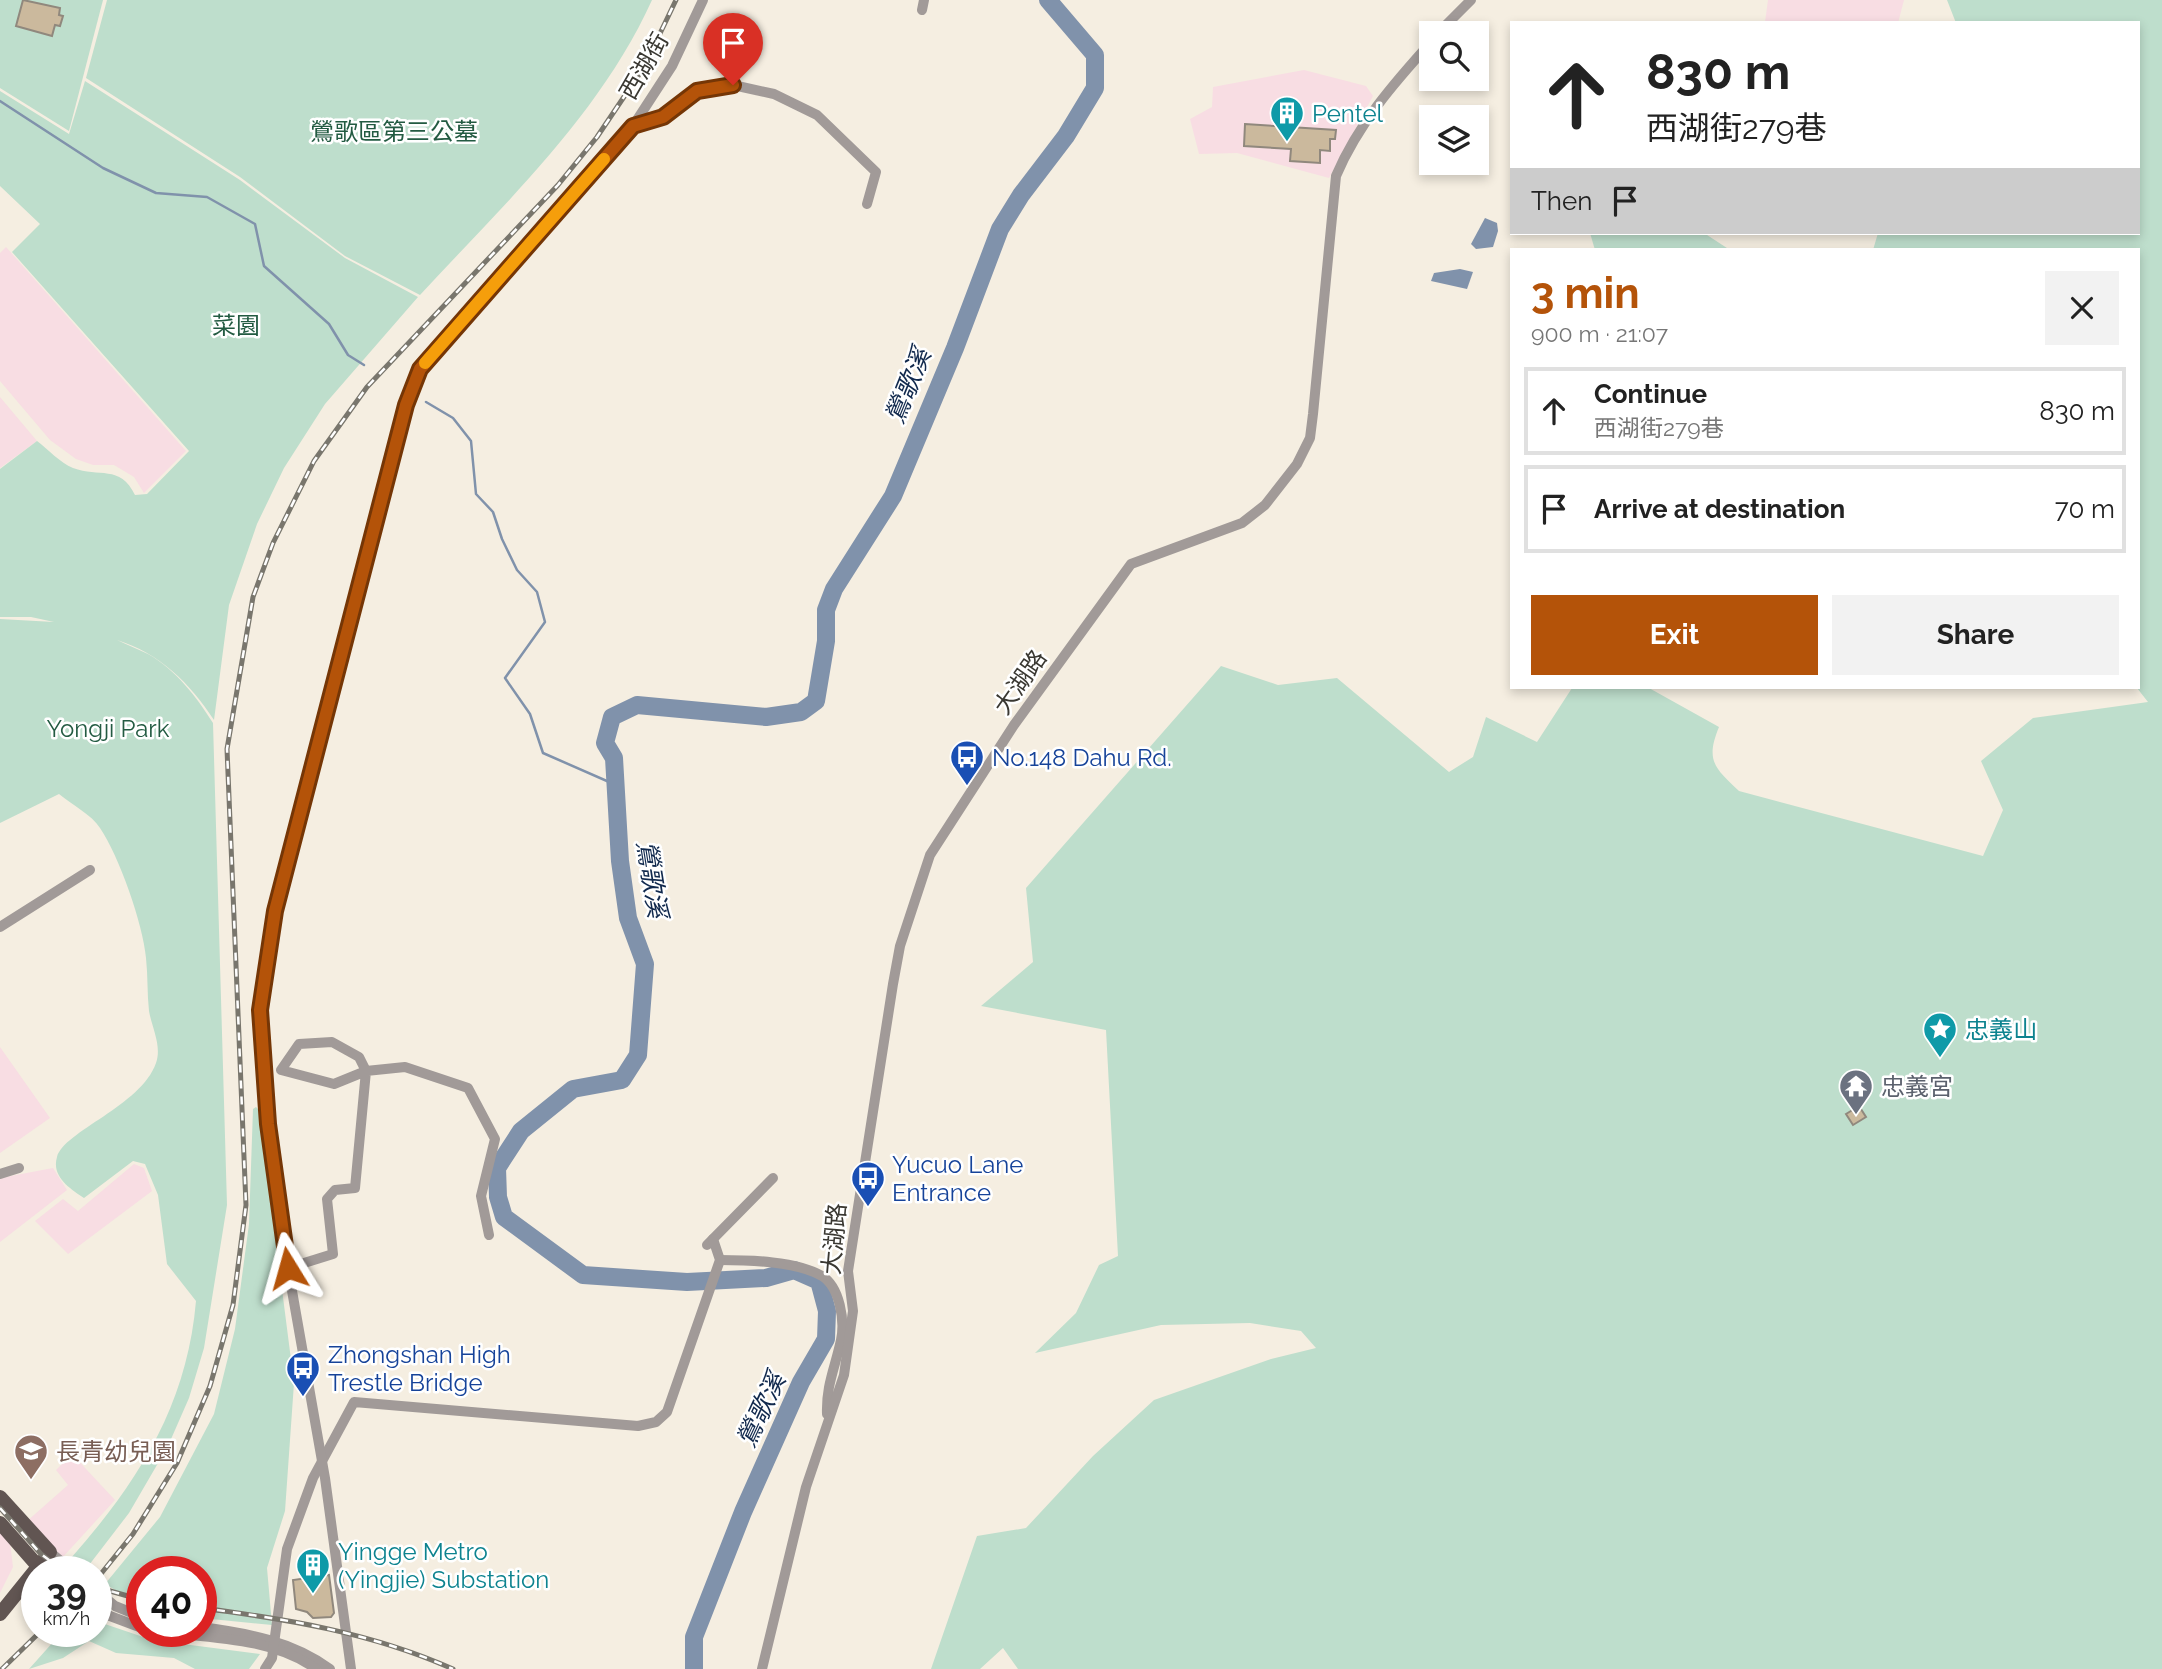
<!DOCTYPE html>
<meta charset="utf-8">
<style>
:root{--surface:#fff;--page:#f2f2f2;--text:#222;--muted:#767676;--line:#e0e0e0;--accent:#b45309}
body{margin:0;font-family:Raleway,"Noto Sans TC",sans-serif;background:var(--page);color:var(--text);height:100vh;display:flex;flex-direction:column;font-size:26px;white-space:nowrap}
*{box-sizing:border-box;margin:0}
p{font-size:23px;color:var(--muted)}
.icon{flex:none;width:38px;height:38px;fill:none;stroke:currentColor;stroke-width:2;stroke-linecap:round;stroke-linejoin:round}
.map{position:relative;flex:1;overflow:hidden}
.panel{position:absolute;left:1510px;top:248px;width:630px;height:441px;display:flex;flex-direction:column;background:var(--surface);border-radius:0px;box-shadow:0 4px 10px #0003}
.panel>*{flex:none}
.banner{position:absolute;left:1510px;top:21px;width:630px;height:214px;border-radius:0px;box-shadow:0 4px 10px #0003;background:#fff;color:var(--text);overflow:hidden}
.tools{position:absolute;left:1419px;top:21px;display:grid;gap:14px}
.tools a{display:grid;place-items:center;width:70px;height:70px;border-radius:0px;background:var(--surface);box-shadow:0 4px 10px #0003;font-size:35px}
.speed{position:absolute;left:21px;top:1556px;display:flex;gap:14px;font-size:35px;font-weight:700;text-align:center}
.speed>*{display:grid;place-content:center;width:91px;height:91px;border-radius:50%;background:var(--surface);box-shadow:0 4px 10px #0003;line-height:1}
.speed small{font-size:18px;font-weight:400}
.speed .limit{border:10px solid #d22;background:#fff;color:#111}
.pin{position:absolute;display:grid;place-items:center;width:60px;height:60px;color:#fff;margin:-72px -30px;border-radius:50% 50% 50% 0;rotate:-45deg;box-shadow:0 0 7px #0007}
.pin .icon{rotate:45deg}
.me{position:absolute;width:77px;margin:-38px;rotate:352deg;stroke-linejoin:round;filter:drop-shadow(0 0 5px #0008)}
.turn{display:flex;align-items:center;gap:24px;height:147px;padding:0 21px;font-size:32px}
.turn .icon{width:91px;height:91px;stroke-width:2.5}
.turn b{display:block;font-size:49px;line-height:60px}
.then{display:flex;align-items:center;height:66px;padding:0 21px;background:#0003;gap:14px;font-size:26px}
.round{display:grid;place-items:center;flex:none;width:74px;height:74px;border-radius:0px;background:var(--page)}
.overview{display:flex;align-items:center;justify-content:space-between;height:119px;padding:0 21px}
h1{font-size:42px;font-weight:700;line-height:52px;color:var(--accent)}
.cta{display:flex;gap:14px;margin-top:auto;padding:14px 21px}
.cta a{flex:1;height:80px;border-radius:0px;background:var(--accent);color:#fff;font-size:28px;font-weight:700;line-height:80px;text-align:center}
.cta a+a{background:var(--page);color:var(--text)}
ul{padding:0;list-style:none}
li{display:flex;align-items:center;gap:21px;height:88px;margin:0 14px 10px;padding:0 7px;border:4px solid var(--line);border-radius:0px}
li div{flex:1}
li b{display:block;font-size:26px}
li em{font-style:normal}
.map>svg:first-child{display:block}
.industrial{fill:#f8dde3}
.green{fill:#bedecc}
.water{fill:#8092ab}
.lines{fill:none;stroke-linecap:round;stroke-linejoin:round}
.stream{stroke:#8092ab;stroke-width:2.5}
.river{stroke:#8092ab;stroke-width:18}
.building{fill:#cbb99d;stroke:#90887d;stroke-width:2}
.minor{stroke:#a19a98;stroke-width:10}
.major{stroke:#615552;stroke-width:14}
.rail-casing{stroke:#79766d;stroke-width:5}
.rail{stroke:#fff;stroke-width:2.5;stroke-dasharray:8;stroke-linecap:butt}
.route-casing{stroke:#753606;stroke-width:18}
.route{stroke:#b45309;stroke-width:12}
.slow{stroke:#f59e0b;stroke-width:12}
.labels{text-anchor:middle;dominant-baseline:central;stroke-width:5;stroke-linejoin:round;paint-order:stroke}
.street-label{font-size:24px;fill:#3a3832;stroke:#fff}
.culture-label{font-size:24px;fill:#0d838f;stroke:#fff;text-anchor:start}
.park-label{font-size:24px;fill:#235b42;stroke:#fff}
.transit-label{font-size:24px;fill:#164399;stroke:#fff;text-anchor:start}
.worship-label{font-size:24px;fill:#5b616d;stroke:#fff;text-anchor:start}
.education-label{font-size:24px;fill:#785e54;stroke:#fff;text-anchor:start}
.water-label{font-size:26px;font-style:italic;fill:#11294d;stroke:#fff}
</style>
<div class="map">
<svg width="2162" height="1669" viewBox="0 0 2162 1669">
<rect width="100%" height="100%" fill="#f5eee1"/>
<g class="industrial">
<polygon points="1768,0 1904,0 1898,23 1769,23 1765,22"/>
<polygon points="1304,70 1366,86 1373,96 1329,178 1237,153 1199,154 1190,119 1212,107 1213,87"/>
<polygon points="6,247 186,451 144,493 134,477 114,465 93,465 76,459 50,440 0,381 0,253"/>
<polygon points="0,397 37,441 0,468"/>
<polygon points="0,1047 50,1118 0,1153"/>
<polygon points="134,1164 144,1168 152,1191 68,1254 35,1221 63,1199 78,1211"/>
<polygon points="53,1168 67,1190 0,1242 0,1178"/>
<polygon points="72,1454 115,1500 62,1558 26,1522 68,1485 56,1470"/>
<polygon points="0,1532 10,1542 13,1567 0,1593"/>
</g>
<g class="green">
<polygon points="0,0 103,0 69,131 0,88"/>
<path d="M107 0H652C600 115 504 204 420 295L345 256 240 177 86 78Z"/>
<path d="M1947 0H2162V1669H1018L1003 1648 980 1669H931L977 1536 1026 1528 1093 1456 1154 1400 1271 1359 1316 1348 1301 1331 1250 1323 1161 1325 1035 1353 1076 1313 1099 1265 1118 1256 1106 1030 981 1006 1033 962 1026 888 1221 666 1278 685 1337 678 1449 772 1473 757 1486 717 1537 742 1572 688H1649L1719 727C1705 761 1715 768 1739 791L1983 856 2003 810 1981 761 2033 718 2148 702 2137 688 2138 250H1873L1878 233H2138V23H1956Z"/>
<path d="M85 81 240 180 345 258 418 297 325 404 284 468 257 524 229 605 214 720C190 683 159 653 117 640 127 645 138 649 148 654 176 670 196 696 213 723L227 1205 204 1348 189 1398 168 1446 129 1513 86 1569 71 1558C139 1481 187 1405 196 1301L167 1264 158 1195 145 1164 133 1161 84 1198C71 1189 51 1177 57 1157 64 1131 141 1106 156 1063 162 1046 152 1028 149 1011 147 994 148 976 146 958 143 924 119 856 100 828 92 815 71 804 59 794L0 823V619L54 622 31 617H0V469L37 441C48 449 60 463 73 468 99 478 120 464 135 495L147 494 189 451 12 252 40 224 0 186V91L69 134Z"/>
<polygon points="1590,233 1704,233 1730,250 1595,250"/>
<polygon points="256,1107 259,1110 294,1383 285,1511 267,1568 272,1625 201,1618 201,1572 142,1572 142,1606 105,1584 160,1517 214,1414 235,1329 249,1224 253,1109"/>
<polygon points="96,1621 152,1640 260,1654 249,1669 195,1669 174,1658 116,1653 89,1641 63,1658 29,1669 63,1631 96,1631"/>
</g>
<g class="water">
<polygon points="1485,218 1497,223 1498,231 1493,247 1476,249 1471,244"/>
<polygon points="1460,269 1473,272 1467,289 1431,281 1434,273"/>
</g>
<g class="lines">
<g class="stream">
<polyline points="0,101 103,168 156,193 207,197 255,224 264,266 329,324 348,355 364,365"/>
<polyline points="426,402 453,418 471,441 476,494 493,512 502,539 517,570 537,592 545,622 505,678 530,714 543,753 616,785"/>
</g>
<polyline class="river" points="694,1669 694,1637 743,1512 801,1382 826,1339 827,1311 819,1281 794,1270 766,1278 687,1282 583,1275 504,1217 498,1197 497,1168 521,1131 573,1089 622,1080 638,1055 645,964 628,918 620,861 614,758 605,743 612,717 637,705 766,717 801,712 816,701 826,641 826,610 834,589 893,496 955,348 1000,229 1021,195 1066,136 1095,88 1095,55 1048,0"/>
</g>
<g class="building">
<polygon points="23,0 60,8 59,15 63,16 60,26 55,25 52,36 16,26"/>
<polygon points="1245,124 1336,130 1335,139 1330,139 1330,151 1320,150 1320,163 1290,161 1291,149 1244,146"/>
<polygon points="1859,1106 1866,1117 1853,1125 1846,1114"/>
<polygon points="329,1575 334,1613 331,1617 313,1618 307,1612 296,1609 293,1580"/>
</g>
<g class="lines">
<g class="minor">
<polyline points="922,10 924,0"/>
<polyline points="1438,33 1471,0"/>
<polyline points="633,126 663,117 697,91 733,85 774,94 817,115 876,172 867,204"/>
<polyline points="0,927 90,870"/>
<polyline points="0,1174 19,1168"/>
<polyline points="707,1245 773,1178"/>
<path d="M720 1260C749 1260 797 1261 822 1276 840 1287 845 1321 841 1340 835 1368 826 1385 827 1414"/>
<polyline points="288,1268 333,1254 327,1199 335,1190 355,1188 366,1071 359,1057 332,1042 299,1044 281,1070 334,1084 366,1071 405,1067 468,1088 495,1139 481,1196 489,1235"/>
<polyline points="50,1552 74,1572"/>
<polyline points="96,1590 115,1606 142,1617"/>
<polyline points="96,1607 110,1616 142,1628"/>
<path d="M201 1627C247 1633 292 1641 330 1669"/>
<path d="M151 1631C205 1638 271 1636 316 1669"/>
<polyline points="265,1669 272,1658 287,1549 313,1478 354,1402 638,1426 656,1422 667,1412 720,1260 713,1239"/>
<polyline points="351,1669 325,1478 288,1268 268,1124 260,1010 275,911 406,405 420,368 633,126 672,66 703,0"/>
<path d="M762 1669 806 1487 844 1375 853 1311 848 1271 893 984 900 946 930 855 1014 725 1131 564 1242 523 1265 505 1297 464 1310 438 1313 414 1336 176C1358 124 1394 83 1432 41"/>
</g>
<g class="major">
<polyline points="0,1497 50,1552 0,1614"/>
<polyline points="0,1523 37,1565"/>
</g>
<g class="rail-casing">
<g id="rail">
<polyline points="0,1508 41,1554 65,1572"/>
<polyline points="96,1580 133,1534 177,1463 210,1386 233,1305 246,1205 227,749 253,597 273,543 314,461 367,387 558,185 597,137 644,67 676,0"/>
<polyline points="96,1587 142,1600"/>
<path d="M201 1608C288 1619 372 1633 453 1669"/>
<polyline points="2,1669 41,1631"/>
</g>
</g>
<use href="#rail" class="rail"/>
</g>
<g class="lines">
<g class="route-casing">
<polyline id="route" points="288,1268 268,1124 260,1010 275,911 406,405 420,369 633,126 663,117 697,91 733,85"/>
</g>
<use href="#route" class="route"/>
<polyline class="slow" points="425,363 604,159"/>
</g>
<defs>
<g id="building-pin" transform="scale(1.75)"><path d="M0 17L-7.5 6A9.5 9.5 0 1 1 7.5 6Z" fill="#0f9aa8" stroke="#fff"/><path d="M-4-6H4V6H1V3H-1V6H-4ZM-2.5-4.3h1.7v1.8h-1.7ZM.8-4.3h1.7v1.8H.8ZM-2.5-1h1.7V.8h-1.7ZM.8-1h1.7V.8H.8Z" fill="#fff"/></g>
<g id="bus-pin" transform="scale(1.75)"><path d="M0 17L-7.5 6A9.5 9.5 0 1 1 7.5 6Z" fill="#1a4fb4" stroke="#fff"/><path d="M-5-6H5V4H4V6H2V4H-2V6H-4V4H-5ZM-3.5-4V0h7V-4ZM-3.5 1.2v1.5H-2V1.2ZM2 1.2v1.5H3.5V1.2Z" fill="#fff"/></g>
<g id="sight-pin" transform="scale(1.75)"><path d="M0 17L-7.5 6A9.5 9.5 0 1 1 7.5 6Z" fill="#0f9aa8" stroke="#fff"/><path d="M0-6L1.8-2.2L6-1.7L2.9 1.2L3.7 5.4L0 3.3L-3.7 5.4L-2.9 1.2L-6-1.7L-1.8-2.2Z" fill="#fff"/></g>
<g id="temple-pin" transform="scale(1.75)"><path d="M0 17L-7.5 6A9.5 9.5 0 1 1 7.5 6Z" fill="#6b7280" stroke="#fff"/><path d="M0-6L5-2H3V0L6.5 2.5H4V6H1.5V3h-3V6H-4V2.5H-6.5L-3 0V-2H-5Z" fill="#fff"/></g>
<g id="school-pin" transform="scale(1.75)"><path d="M0 17L-7.5 6A9.5 9.5 0 1 1 7.5 6Z" fill="#8d6e63" stroke="#fff"/><path d="M0-5L7-2L0 1L-7-2ZM-4 1L0 2.5L4 1V4Q0 6-4 4Z" fill="#fff"/></g>
</defs>
<g fill-rule="evenodd">
<use href="#building-pin" x="1287" y="113"/>
<use href="#bus-pin" x="967" y="757"/>
<use href="#sight-pin" x="1940" y="1029"/>
<use href="#temple-pin" x="1856" y="1086"/>
<use href="#bus-pin" x="868" y="1178"/>
<use href="#bus-pin" x="303" y="1368"/>
<use href="#school-pin" x="31" y="1451"/>
<use href="#building-pin" x="313" y="1565"/>
</g>
<g class="labels">
<g class="street-label">
<text transform="translate(644 66) rotate(-60)">西湖街</text>
<text transform="translate(1020 682) rotate(-55)">大湖路</text>
<text transform="translate(834 1239) rotate(-85)">大湖路</text>
</g>
<g class="culture-label">
<text x="1312" y="113">Pentel</text>
<text x="1965" y="1029">忠義山</text>
<text x="338" y="1551">Yingge Metro<tspan x="338" dy="28">(Yingjie) Substation</tspan></text>
</g>
<g class="park-label">
<text x="394" y="131">鶯歌區第三公墓</text>
<text x="236" y="325">菜園</text>
<text x="108" y="728">Yongji Park</text>
</g>
<g class="transit-label">
<text x="992" y="757">No.148 Dahu Rd.</text>
<text x="892" y="1164">Yucuo Lane<tspan x="892" dy="28">Entrance</tspan></text>
<text x="328" y="1354">Zhongshan High<tspan x="328" dy="28">Trestle Bridge</tspan></text>
</g>
<g class="worship-label">
<text x="1881" y="1086">忠義宮</text>
</g>
<g class="education-label">
<text x="56" y="1451">長青幼兒園</text>
</g>
<g class="water-label">
<text transform="translate(908 386) rotate(-68)">鶯歌溪</text>
<text transform="translate(652 879) rotate(81)">鶯歌溪</text>
<text transform="translate(761 1410) rotate(-65)">鶯歌溪</text>
</g>
</g>
</svg>
<div class="tools">
<a><svg class="icon" aria-label="search" viewBox="0 0 24 24"><circle cx="10" cy="10" r="6"/><path d="M15 15l6 6"/></svg></a>
<a><svg class="icon" aria-label="layers" viewBox="0 0 24 24"><path d="M12 4l9 5-9 5-9-5zM3 14l9 5 9-5"/></svg></a>
</div>
<div class="speed"><div>39<small>km/h</small></div><div class="limit">40</div></div>
<div class="pin" style="left:733px;top:85px;background:#d93025"><svg class="icon" aria-label="arrive" viewBox="0 0 24 24"><path d="M6 21V4h12l-3 4 3 4H6"/></svg></div>
<svg class="me" style="left:288px;top:1268px" viewBox="-20 -20 40 40"><path d="M0-17L14 15 0 8-14 15z" fill="#b45309" stroke="#fff" stroke-width="4"/></svg>
<div class="banner">
<div class="turn"><svg class="icon" aria-label="ahead" viewBox="0 0 24 24"><path d="M12 20V5M6 11l6-6 6 6"/></svg><div><b>830 m</b>西湖街279巷</div></div>
<div class="then">Then<svg class="icon" aria-label="arrive" viewBox="0 0 24 24"><path d="M6 21V4h12l-3 4 3 4H6"/></svg></div>
</div>
<section class="panel">
<div class="overview"><div><h1>3 min</h1><p>900 m · 21:07</p></div><a class="round"><svg class="icon" aria-label="close" viewBox="0 0 24 24"><path d="M6 6l12 12M18 6L6 18"/></svg></a></div>
<ul>
<li><svg class="icon" aria-label="ahead" viewBox="0 0 24 24"><path d="M12 20V5M6 11l6-6 6 6"/></svg><div><b>Continue</b><p>西湖街279巷</p></div><em>830 m</em></li>
<li><svg class="icon" aria-label="arrive" viewBox="0 0 24 24"><path d="M6 21V4h12l-3 4 3 4H6"/></svg><div><b>Arrive at destination</b></div><em>70 m</em></li>
</ul>
<div class="cta"><a>Exit</a><a>Share</a></div>
</section>
</div>
